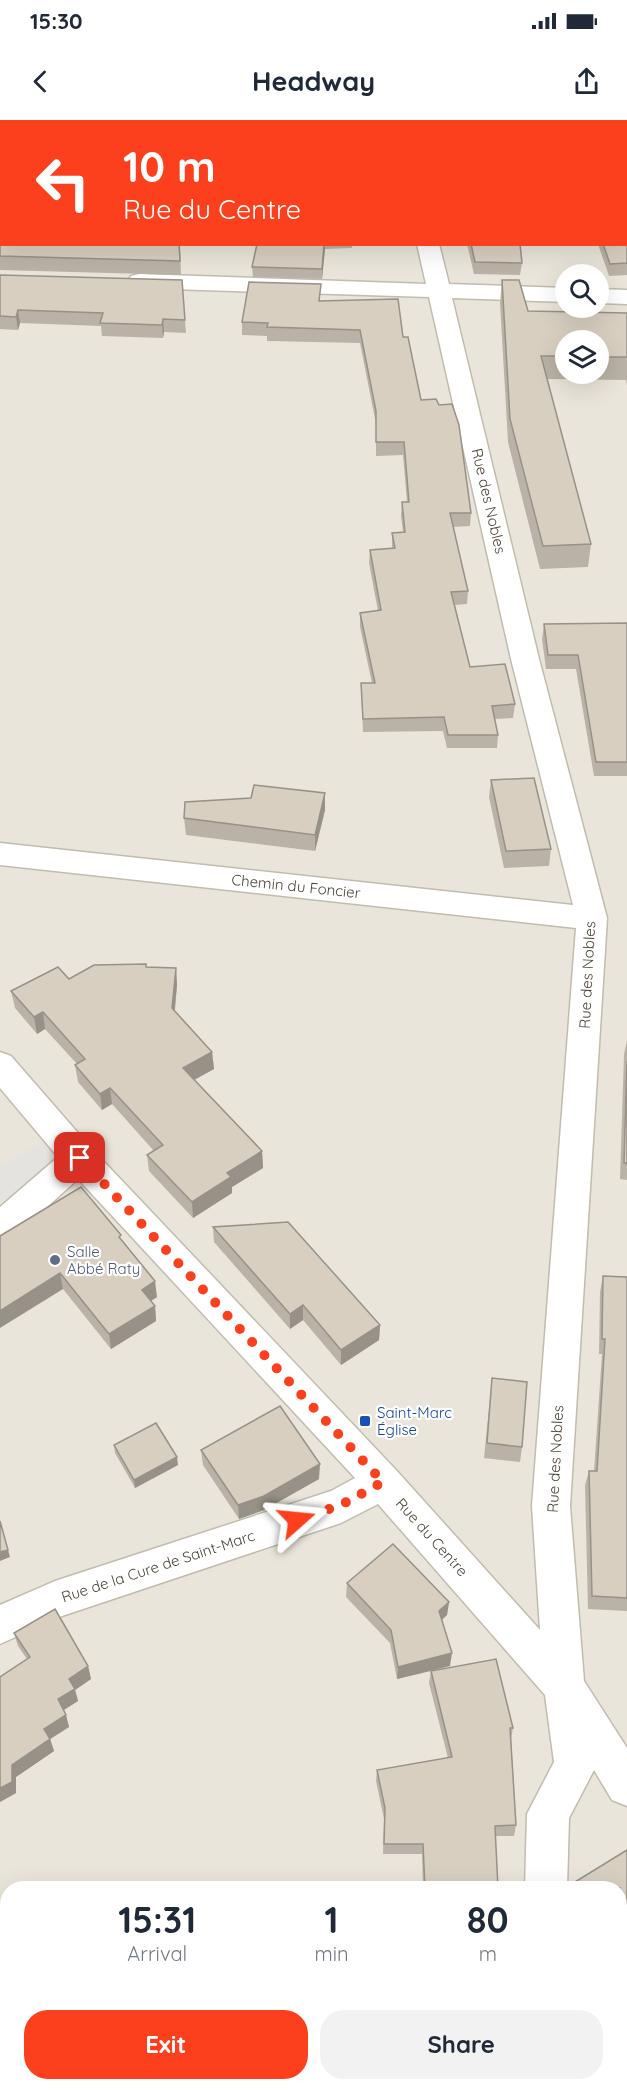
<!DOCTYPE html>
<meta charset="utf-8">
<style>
:root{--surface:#fff;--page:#f2f2f3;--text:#1f2937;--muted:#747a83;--accent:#fc3f1d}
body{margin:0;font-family:Quicksand,sans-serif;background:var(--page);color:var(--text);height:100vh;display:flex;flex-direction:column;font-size:22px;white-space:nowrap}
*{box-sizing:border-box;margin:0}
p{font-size:20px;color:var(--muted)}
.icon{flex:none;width:33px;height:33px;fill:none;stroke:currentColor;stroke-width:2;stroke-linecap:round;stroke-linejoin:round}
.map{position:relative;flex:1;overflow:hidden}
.side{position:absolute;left:0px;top:1761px;width:627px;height:210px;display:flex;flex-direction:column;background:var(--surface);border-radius:24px 24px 0 0;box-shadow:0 6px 24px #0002}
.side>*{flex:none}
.hud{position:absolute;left:0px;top:0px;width:627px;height:126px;box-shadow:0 6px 24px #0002;background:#fc3f1d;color:#fff;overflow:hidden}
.tools{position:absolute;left:555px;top:144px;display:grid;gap:12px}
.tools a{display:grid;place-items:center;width:54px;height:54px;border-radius:50%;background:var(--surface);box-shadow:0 6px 24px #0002;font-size:30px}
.pin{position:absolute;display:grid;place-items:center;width:51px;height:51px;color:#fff;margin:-26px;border-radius:12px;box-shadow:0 3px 9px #0006}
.me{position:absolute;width:66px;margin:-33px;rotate:72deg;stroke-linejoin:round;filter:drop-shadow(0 0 4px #0008)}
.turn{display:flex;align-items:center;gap:21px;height:126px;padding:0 24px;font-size:27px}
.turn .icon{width:78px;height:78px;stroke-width:2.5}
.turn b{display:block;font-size:42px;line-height:51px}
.eta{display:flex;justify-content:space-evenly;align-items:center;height:102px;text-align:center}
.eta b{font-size:36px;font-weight:800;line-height:42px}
.action{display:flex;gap:12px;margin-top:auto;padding:12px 24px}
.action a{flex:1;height:69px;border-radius:24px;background:var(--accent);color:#fff;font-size:24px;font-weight:800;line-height:69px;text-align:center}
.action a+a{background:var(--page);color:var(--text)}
.status{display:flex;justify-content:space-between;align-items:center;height:42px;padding:0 30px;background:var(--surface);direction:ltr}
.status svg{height:16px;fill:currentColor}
header{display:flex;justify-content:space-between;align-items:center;height:78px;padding:0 24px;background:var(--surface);font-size:27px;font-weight:800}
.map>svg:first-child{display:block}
.residential{fill:#eae5da;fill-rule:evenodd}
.parking{fill:#e5e3e0}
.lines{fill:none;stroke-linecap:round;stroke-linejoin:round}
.minor-casing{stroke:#c2bbae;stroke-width:3}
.minor{fill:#fff;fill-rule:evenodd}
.wall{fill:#bab2a6;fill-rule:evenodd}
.shaded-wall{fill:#979187}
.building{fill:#d8cfc1;stroke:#979187;stroke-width:1.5}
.route{stroke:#fc3f1d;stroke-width:10;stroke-dasharray:0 18}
.service-dot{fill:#5c6f8a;stroke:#fff;stroke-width:2}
.transit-dot{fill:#1a4fb4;stroke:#fff;stroke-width:2}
.labels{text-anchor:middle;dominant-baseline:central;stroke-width:4.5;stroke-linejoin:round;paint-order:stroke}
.street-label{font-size:15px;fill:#4b4439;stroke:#fff}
.service-label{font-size:15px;fill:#4e5e75;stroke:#fff;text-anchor:start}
.transit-label{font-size:15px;fill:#164399;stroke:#fff;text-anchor:start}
</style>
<div class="status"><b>15:30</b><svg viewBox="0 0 49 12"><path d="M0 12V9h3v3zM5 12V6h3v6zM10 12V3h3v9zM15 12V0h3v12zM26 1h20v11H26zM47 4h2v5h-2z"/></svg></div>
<header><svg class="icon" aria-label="back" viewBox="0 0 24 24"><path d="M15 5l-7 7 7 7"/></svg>Headway<svg class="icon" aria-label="share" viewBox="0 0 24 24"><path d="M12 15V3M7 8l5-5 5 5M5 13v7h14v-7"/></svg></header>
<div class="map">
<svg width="627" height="1971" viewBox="0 0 627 1971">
<rect width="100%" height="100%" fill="#f6f3ec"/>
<path class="residential" d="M0 0H627V1971H0ZM2 2H626V124H2ZM566 154H598V188H566ZM566 220H598V254H566ZM8 1768H620V1964H8Z"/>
<polygon class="parking" points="50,1018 64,1035 60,1047 0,1083 0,1046"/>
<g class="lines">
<g class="minor-casing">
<g id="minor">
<polygon points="387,0 407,0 408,2 387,2"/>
<polygon points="417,124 439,124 449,164 566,168 566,182 452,178 539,539 607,798 570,1386 584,1561 627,1628 627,1686 612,1680 594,1650 569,1698 567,1768 525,1768 527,1694 554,1642 545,1575 378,1384 341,1403 62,1496 0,1524 0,1485 55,1461 331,1371 355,1358 78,1059 25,1107 0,1119 0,1087 58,1037 0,968 0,932 11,936 91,1028 396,1350 540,1510 532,1386 576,808 0,745 0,723 573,785 511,539 429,177 139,168 131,166 128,161 131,156 139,154 426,164"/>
<polygon points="598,169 627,170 627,184 598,183"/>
<polygon points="552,1964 597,1964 598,1971 552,1971"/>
</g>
</g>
<use href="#minor" class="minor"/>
</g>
<g class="wall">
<polygon points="627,58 627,155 609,156 598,124 626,124"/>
<polygon points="0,75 2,124 180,124 181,155 0,150"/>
<polygon points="257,124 352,124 352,128 325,129 322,159 253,157 252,147"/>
<polygon points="467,124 520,124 522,143 520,155 474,154"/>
<polygon points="0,155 182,160 186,213 164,212 163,218 102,216 101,206 20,203 18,210 0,209"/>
<path d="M502 160 528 191 627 193V266L626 260 547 259 591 424 588 447 540 449 508 322 500 183ZM566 220H598V254H566Z"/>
<polygon points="320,181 403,217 421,280 471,393 470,406 453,407 468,471 467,484 455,485 470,547 515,584 513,598 494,599 498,615 497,628 447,628 443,611 363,612 361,563 372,563 360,507 360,493 378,491 369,443 370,430 392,428 392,413 403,412 401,396 402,382 407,382 403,335 376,336 376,304 360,223 267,221 267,216 242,215 242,202"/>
<polygon points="627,503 627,656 594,656 576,549 546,549 542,519 544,504"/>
<polygon points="491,660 551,729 549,746 504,748 489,677"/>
<polygon points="325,673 325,690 315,731 186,715 184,698"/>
<polygon points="146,847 176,848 177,865 175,891 212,932 214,949 194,960 262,1031 263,1048 232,1067 232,1073 193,1098 149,1051 147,1035 154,1031 112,984 102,990 78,962 75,945 77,944 45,909 37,914 15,888 11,871 69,859"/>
<polygon points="627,920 627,1060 620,1059 624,934"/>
<polygon points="213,1107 380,1205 379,1220 341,1245 303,1200 290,1209 214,1122"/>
<polygon points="0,1116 122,1121 157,1177 151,1181 155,1186 156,1201 111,1229 63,1169"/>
<polygon points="603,1156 627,1157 627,1491 588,1489 585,1365 589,1351 594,1351 602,1234 599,1234 600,1172"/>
<polygon points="492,1258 522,1327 520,1342 484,1338"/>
<polygon points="114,1325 178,1345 135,1368 115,1333"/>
<polygon points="201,1330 319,1359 264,1390 239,1399 203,1345"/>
<polygon points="347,1463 449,1482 447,1495 442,1500 450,1546 434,1550 513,1608 511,1619 516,1705 514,1716 495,1716 498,1768 423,1768 422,1734 383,1734 384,1699 376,1661 377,1650 448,1638 429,1563 431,1551 397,1559 390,1523 346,1477"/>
<polygon points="14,1513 88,1546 91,1559 75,1570 78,1581 64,1590 69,1607 50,1619 54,1631 16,1657 16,1673 0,1682 0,1557 27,1539 18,1526"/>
<polygon points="627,1730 627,1870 620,1858 620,1768 568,1768 570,1765"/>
<polygon points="452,1964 524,1964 511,1971 456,1971"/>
</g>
<g class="shaded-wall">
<polygon points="324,124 325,129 322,159 322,149"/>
<polygon points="18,190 20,203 18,210 16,197"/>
<polygon points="163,199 164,212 163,218 162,205"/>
<polygon points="325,673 325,690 315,731 315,715"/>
<polygon points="176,848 177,865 173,905 172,888"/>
<polygon points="43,892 45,909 37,914 34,897"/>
<polygon points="212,932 214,949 185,965 183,948"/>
<polygon points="110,968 112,984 102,990 100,974"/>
<polygon points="262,1031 263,1048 232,1067 232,1073 193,1098 192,1082 227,1053"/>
<polygon points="60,1153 63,1169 0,1208 0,1191"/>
<polygon points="155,1161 157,1177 144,1185 142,1170"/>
<polygon points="303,1185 303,1200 290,1209 290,1194"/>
<polygon points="155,1186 156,1201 111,1229 109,1214"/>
<polygon points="380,1205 379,1220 341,1245 341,1230"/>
<polygon points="177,1337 178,1345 135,1368 134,1360"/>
<polygon points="320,1344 319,1359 264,1390 239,1399 238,1385"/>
<polygon points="0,1401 10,1437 0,1441"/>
<polygon points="449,1482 447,1495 437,1504 439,1491"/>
<polygon points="452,1533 450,1546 397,1559 398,1547"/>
<polygon points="88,1546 91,1559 75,1570 78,1581 62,1591 58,1579 69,1559"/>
<polygon points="66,1595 69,1607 50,1619 54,1631 16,1657 16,1673 0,1682 0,1668 12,1645 44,1609"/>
<polygon points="514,1964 524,1964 511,1971 501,1971"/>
</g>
<g class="building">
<polygon points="293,0 364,0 365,2 268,1"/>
<polygon points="437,0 501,0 501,2 438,2"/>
<polygon points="626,58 627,58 627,143 610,144 603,124 626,124"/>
<polygon points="0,75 2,75 2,124 179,124 180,141 0,136"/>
<polygon points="257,124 324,124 322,149 252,147"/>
<polygon points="471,124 520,124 522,143 475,142"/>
<polygon points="0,155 182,160 185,200 163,199 162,205 100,203 103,193 18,190 16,197 0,196"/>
<polygon points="502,160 519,160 528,191 627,193 627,237 598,237 598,220 566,220 566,236 541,236 591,424 543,426 510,299"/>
<polygon points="249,162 321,164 319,181 398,179 403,217 408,217 421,280 436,279 439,285 452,284 459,305 471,393 450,393 468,471 451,472 470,547 505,544 515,584 492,586 498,615 448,615 444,597 363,599 361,563 375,563 360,493 381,490 370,430 395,428 392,413 405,412 402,382 409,382 404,322 376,322 376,291 360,210 267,207 268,203 242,202"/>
<polygon points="627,503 627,642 596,642 578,535 548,535 544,504"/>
<polygon points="534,658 551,729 506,731 491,660"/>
<polygon points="254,665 325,673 315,715 184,698 185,682 251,678"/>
<polygon points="146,844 146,847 176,848 172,888 212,932 183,948 262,1031 227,1053 231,1057 192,1082 147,1035 163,1025 110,968 100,974 75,945 85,939 43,892 34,897 11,871 58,847 69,859 94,845"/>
<polygon points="627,941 627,1043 624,1043"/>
<polygon points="81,1067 121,1115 119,1117 155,1161 142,1170 155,1186 109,1214 60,1153 0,1191 0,1116"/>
<polygon points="288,1102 380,1205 341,1230 303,1185 290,1194 213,1107"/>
<polygon points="603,1156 627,1157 627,1478 592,1476 589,1351 597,1351 605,1219 602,1219"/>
<polygon points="492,1258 527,1262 522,1327 487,1323"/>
<polygon points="280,1286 320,1344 264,1376 238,1385 201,1330"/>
<polygon points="156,1303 177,1337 134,1360 114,1325"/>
<polygon points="0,1401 8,1430 0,1432"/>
<polygon points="393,1424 449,1482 439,1491 452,1533 398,1547 391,1510 347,1463"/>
<polygon points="55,1489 88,1546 69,1559 75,1569 58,1579 66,1595 44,1609 50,1619 12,1645 12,1662 0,1668 0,1557 30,1537 14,1513"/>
<polygon points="496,1539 513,1608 510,1608 516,1705 495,1706 498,1768 425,1768 423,1724 384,1724 385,1688 377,1650 452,1637 431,1551"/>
<polygon points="627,1730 627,1856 620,1844 620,1768 572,1768 570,1765"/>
<polygon points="458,1964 514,1964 501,1971 462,1971"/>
</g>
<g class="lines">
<polyline class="route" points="80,1038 383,1362 341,1385 297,1400"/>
</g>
<circle class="service-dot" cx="55" cy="1140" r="6"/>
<rect class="transit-dot" x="359" y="1295" width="12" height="12" rx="3"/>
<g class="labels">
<g class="street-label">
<text transform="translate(489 381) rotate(77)">Rue des Nobles</text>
<text transform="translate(296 766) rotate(6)">Chemin du Foncier</text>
<text transform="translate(587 855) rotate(-87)">Rue des Nobles</text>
<text transform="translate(555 1339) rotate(-87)">Rue des Nobles</text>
<text transform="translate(432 1417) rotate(48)">Rue du Centre</text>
<text transform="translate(158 1446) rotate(-18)">Rue de la Cure de Saint-Marc</text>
</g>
<g class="service-label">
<text x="67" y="1131">Salle<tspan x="67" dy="17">Abbé Raty</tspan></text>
</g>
<g class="transit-label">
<text x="377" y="1292">Saint-Marc<tspan x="377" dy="17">Église</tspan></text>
</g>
</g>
</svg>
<div class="tools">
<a><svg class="icon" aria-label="search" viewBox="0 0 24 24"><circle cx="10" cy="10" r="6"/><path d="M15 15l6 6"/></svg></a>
<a><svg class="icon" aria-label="layers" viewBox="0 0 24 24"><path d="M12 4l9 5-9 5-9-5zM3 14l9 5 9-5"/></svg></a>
</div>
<div class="pin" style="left:80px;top:1038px;background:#d93025"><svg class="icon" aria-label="arrive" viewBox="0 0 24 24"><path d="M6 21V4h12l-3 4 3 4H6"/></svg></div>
<svg class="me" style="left:297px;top:1400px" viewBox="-20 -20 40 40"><path d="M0-17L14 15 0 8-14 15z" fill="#fc3f1d" stroke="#fff" stroke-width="4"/></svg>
<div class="hud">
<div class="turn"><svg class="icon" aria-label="left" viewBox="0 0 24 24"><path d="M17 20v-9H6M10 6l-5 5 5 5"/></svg><div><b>10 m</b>Rue du Centre</div></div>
</div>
<section class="side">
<div class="eta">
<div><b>15:31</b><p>Arrival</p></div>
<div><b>1</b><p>min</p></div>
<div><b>80</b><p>m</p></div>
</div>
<div class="action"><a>Exit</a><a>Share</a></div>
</section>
</div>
